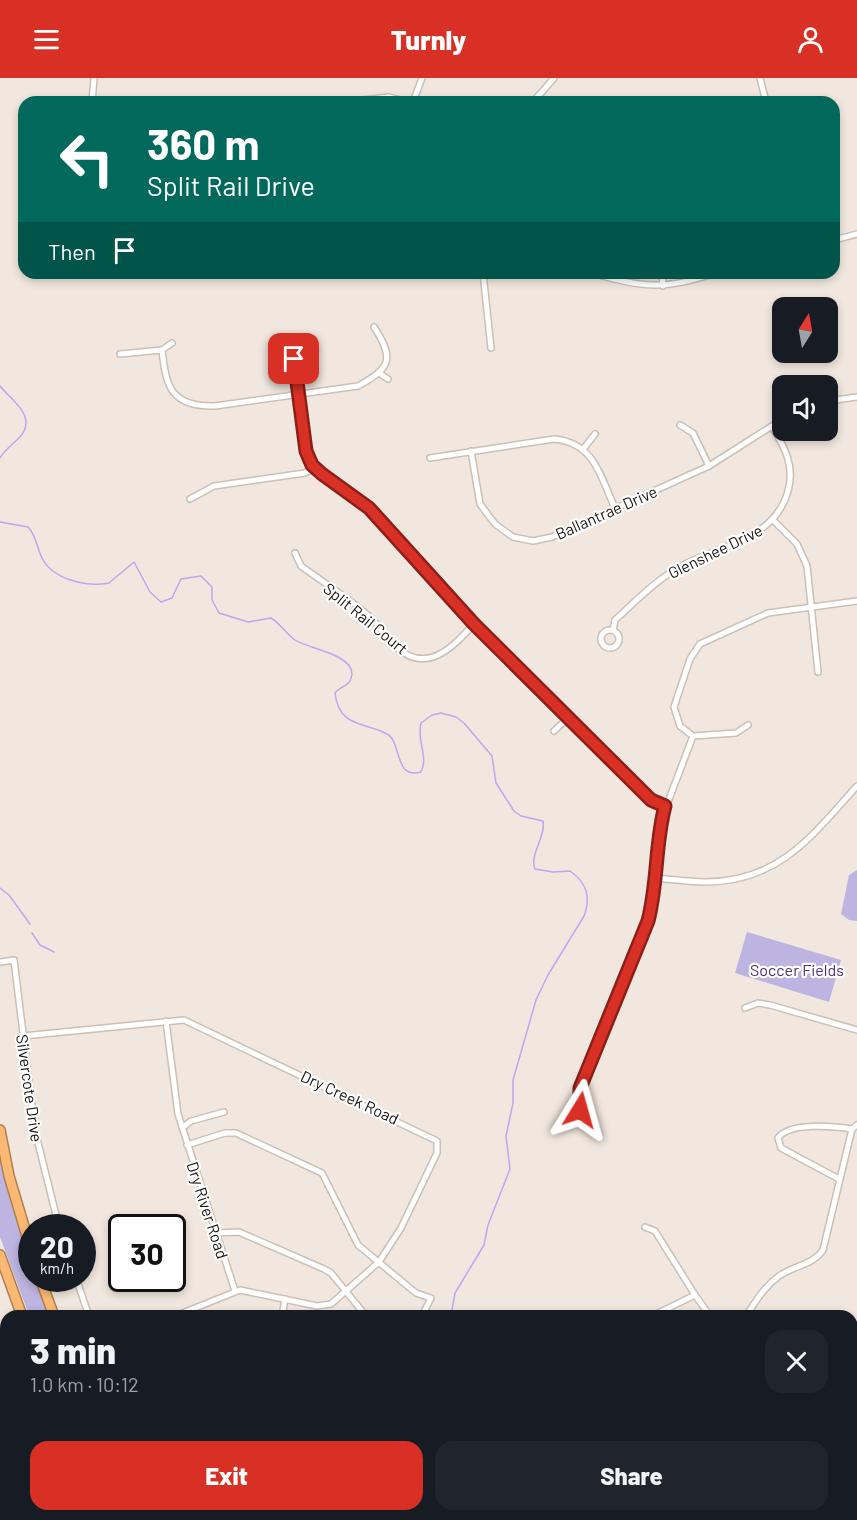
<!DOCTYPE html>
<meta charset="utf-8">
<style>
:root{--surface:#171b24;--page:#20242c;--text:#f1f3f6;--muted:#9ea1a6;--accent:#d93025}
body{margin:0;font-family:Barlow,sans-serif;background:var(--page);color:var(--text);height:100vh;display:flex;flex-direction:column;font-size:22px;white-space:nowrap}
*{box-sizing:border-box;margin:0}
p{font-size:20px;color:var(--muted)}
.icon{flex:none;width:33px;height:33px;fill:none;stroke:currentColor;stroke-width:2;stroke-linecap:round;stroke-linejoin:round}
.map{position:relative;flex:1;overflow:hidden}
.sheet{position:absolute;left:0px;top:1232px;width:858px;height:212px;display:flex;flex-direction:column;background:var(--surface);border-radius:18px 18px 0 0;box-shadow:0 3px 9px #0003}
.sheet>*{flex:none}
.banner{position:absolute;left:18px;top:18px;width:822px;height:183px;border-radius:18px;box-shadow:0 3px 9px #0003;background:#00695c;color:#fff;overflow:hidden}
.needle{width:39px;rotate:11deg}
.buttons{position:absolute;left:772px;top:219px;display:grid;gap:12px}
.buttons a{display:grid;place-items:center;width:66px;height:66px;border-radius:12px;background:var(--surface);box-shadow:0 3px 9px #0003;font-size:30px}
.speed{position:absolute;left:18px;top:1136px;display:flex;gap:12px;font-size:30px;font-weight:700;text-align:center}
.speed>*{display:grid;place-content:center;width:78px;height:78px;border-radius:50%;background:var(--surface);box-shadow:0 3px 9px #0003;line-height:1}
.speed small{font-size:15px;font-weight:400}
.speed .limit{border:3px solid #111;border-radius:9px;background:#fff;color:#111}
.pin{position:absolute;display:grid;place-items:center;width:51px;height:51px;color:#fff;margin:-26px;border-radius:12px;box-shadow:0 3px 9px #0006}
.me{position:absolute;width:66px;margin:-33px;rotate:8deg;stroke-linejoin:round;filter:drop-shadow(0 0 4px #0008)}
.turn{display:flex;align-items:center;gap:21px;height:126px;padding:0 30px;font-size:27px}
.turn .icon{width:78px;height:78px;stroke-width:2.5}
.turn b{display:block;font-size:42px;line-height:51px}
.then{display:flex;align-items:center;height:57px;padding:0 30px;background:#0003;gap:12px;font-size:22px}
.round{display:grid;place-items:center;flex:none;width:63px;height:63px;border-radius:18px;background:var(--page)}
.summary{display:flex;align-items:center;justify-content:space-between;height:102px;padding:0 30px}
h1{font-size:36px;font-weight:800;line-height:45px}
.primary-button{display:flex;gap:12px;margin-top:auto;padding:12px 30px}
.primary-button a{flex:1;height:69px;border-radius:18px;background:var(--accent);color:#fff;font-size:24px;font-weight:800;line-height:69px;text-align:center}
.primary-button a+a{background:var(--page);color:var(--text)}
header{display:flex;justify-content:space-between;align-items:center;height:78px;padding:0 30px;background:var(--accent);color:#fff;font-size:27px;font-weight:800}
.map>svg:first-child{display:block}
.green{fill:#beb4e1}
.lines{fill:none;stroke-linecap:round;stroke-linejoin:round}
.stream{stroke:#baa8f1;stroke-width:1.5}
.street-casing{stroke:#cac0b7;stroke-width:8}
.highway-casing{stroke:#ad8051;stroke-width:12}
.street{stroke:#fff;stroke-width:5}
.highway{stroke:#fdb973;stroke-width:9}
.route-casing{stroke:#8d1f18;stroke-width:15}
.route{stroke:#d93025;stroke-width:10}
.labels{text-anchor:middle;dominant-baseline:central;stroke-width:4.5;stroke-linejoin:round;paint-order:stroke}
.street-label{font-size:16px;fill:#181511;stroke:#fff}
.park-label{font-size:16px;fill:#4b2e81;stroke:#fff}
</style>
<header><svg class="icon" aria-label="menu" viewBox="0 0 24 24"><path d="M4 6h16M4 12h16M4 18h16"/></svg>Turnly<svg class="icon" aria-label="person" viewBox="0 0 24 24"><circle cx="12" cy="8" r="4"/><path d="M4 21q1-7 8-7t8 7"/></svg></header>
<div class="map">
<svg width="857" height="1442" viewBox="0 0 857 1442">
<rect width="100%" height="100%" fill="#f1e7de"/>
<g class="green">
<polygon points="857,792 857,843 849,842 841,836 849,797"/>
<polygon points="747,854 841,882 829,924 735,895"/>
<polygon points="0,1075 31,1187 32,1200 36,1200 50,1237 29,1237 0,1159"/>
</g>
<g class="lines">
<g class="stream">
<path d="M0 308C11 322 38 338 20 359 13 366 5 371 0 380"/>
<path d="M0 444 28 449C36 457 37 470 42 480 53 502 87 509 109 505L134 484 150 514 161 524 172 520 181 501 201 498 212 509V522L219 535 248 544 271 540C280 545 286 556 295 562 309 571 352 576 352 596 351 609 341 607 335 615 339 651 367 644 387 656 402 664 394 702 421 694 429 678 416 663 421 645L432 637 441 635 456 639 464 645 492 678 496 705 514 733 521 738 543 743C546 759 529 777 535 791L553 794 570 793C587 805 591 819 584 838L548 897 536 922 513 1002V1025L506 1058 510 1091 488 1147 484 1167 455 1215 451 1238"/>
<polyline points="0,810 9,817 30,846"/>
<polyline points="32,855 40,867 54,874"/>
<polyline points="215,1442 227,1437"/>
</g>
<g class="street-casing">
<g id="street">
<polyline points="760,0 766,24"/>
<polyline points="92,24 94,0"/>
<polyline points="345,24 389,19 408,24"/>
<polyline points="413,24 422,0"/>
<polyline points="533,24 554,0"/>
<polyline points="834,162 857,156"/>
<polyline points="483,195 491,270"/>
<path d="M591 195C643 209 663 213 715 195"/>
<polyline points="662,195 663,208"/>
<polyline points="274,263 289,273 294,281 306,373 315,390 369,430 474,546 651,722 665,728"/>
<polyline points="162,272 172,265"/>
<path d="M120 276 162 272C166 309 171 329 215 328L358 308C392 290 394 280 374 249"/>
<polyline points="379,295 388,301"/>
<polyline points="828,323 857,319"/>
<polyline points="680,347 693,355 709,388"/>
<polyline points="584,370 595,356"/>
<polyline points="471,373 480,426 495,446 513,459 533,463 552,459 709,388 783,341"/>
<path d="M430 380 554 361C595 365 600 398 615 430"/>
<polyline points="190,421 214,408 305,395 315,390"/>
<polyline points="774,443 797,466 807,488 818,594"/>
<path d="M295 475 301 488C324 505 351 521 372 541 381 550 387 561 396 569 427 597 453 569 474 546"/>
<circle cx="610" cy="561" r="9"/>
<path d="M613 552 615 542C637 522 657 501 683 487 722 467 775 461 788 413 795 389 785 369 772 349"/>
<polyline points="748,647 736,655 693,658 680,648 674,629 690,581 700,566 768,535 857,523"/>
<polyline points="554,653 568,640"/>
<path d="M654 800C671 801 688 804 705 804 779 804 812 758 857 708"/>
<polyline points="0,884 14,882 35,1053 59,1149"/>
<polyline points="745,930 758,925 770,927 857,952"/>
<polyline points="166,943 178,1036 235,1213"/>
<polyline points="23,958 184,942 437,1063 437,1075 401,1150 379,1184 331,1226 317,1228 240,1212 175,1238"/>
<polyline points="182,1050 191,1043 224,1034"/>
<polyline points="585,1050 579,1035 580,1010 648,843 660,745 693,658"/>
<polyline points="187,1067 225,1055 236,1055 322,1095 358,1167 416,1215 431,1220 422,1238"/>
<path d="M839 1101 781 1070 778 1060C789 1044 833 1048 852 1051"/>
<polyline points="645,1149 655,1153 695,1217"/>
<polyline points="215,1155 239,1154 324,1191 331,1195 366,1238"/>
<polyline points="76,1200 89,1238"/>
<polyline points="282,1238 285,1221"/>
<polyline points="652,1238 695,1217 710,1238"/>
<path d="M746 1238C756 1223 764 1209 779 1198 793 1188 813 1187 823 1172L852 1051 857 1047"/>
<polyline points="264,1437 264,1442"/>
<polyline points="768,1437 771,1442"/>
</g>
</g>
<g class="highway-casing">
<g id="highway">
<polyline points="0,1052 9,1098 32,1175"/>
<polyline points="0,1177 22,1238"/>
<polyline points="40,1200 54,1238"/>
<polyline points="94,1437 96,1442"/>
<polyline points="126,1437 128,1442"/>
</g>
</g>
<use href="#street" class="street"/>
<use href="#highway" class="highway"/>
</g>
<g class="lines">
<g class="route-casing">
<path id="route" d="M294 281 306 373 312 387 322 396 369 430 474 546 651 722 665 728C655 765 658 805 648 843L580 1010V1032"/>
</g>
<use href="#route" class="route"/>
</g>
<g class="labels">
<g class="street-label">
<text transform="translate(606 434) rotate(-24)">Ballantrae Drive</text>
<text transform="translate(715 473) rotate(-26)">Glenshee Drive</text>
<text transform="translate(366 540) rotate(39)">Split Rail Court</text>
<text transform="translate(30 1010) rotate(82)">Silvercote Drive</text>
<text transform="translate(350 1019) rotate(25)">Dry Creek Road</text>
<text transform="translate(208 1132) rotate(72)">Dry River Road</text>
</g>
<g class="park-label">
<text x="797" y="891">Soccer Fields</text>
</g>
</g>
</svg>
<div class="buttons">
<a><svg class="needle" viewBox="-14 -14 28 28"><path d="M0-13l5 13h-10z" fill="#e53935"/><path d="M0 13l5-13h-10z" fill="#9ea1a6"/></svg></a>
<a><svg class="icon" aria-label="sound" viewBox="0 0 24 24"><path d="M4 9h4l5-4v14l-5-4H4zM17 9q2 3 0 6"/></svg></a>
</div>
<div class="speed"><div>20<small>km/h</small></div><div class="limit">30</div></div>
<div class="pin" style="left:294px;top:281px;background:#d93025"><svg class="icon" aria-label="arrive" viewBox="0 0 24 24"><path d="M6 21V4h12l-3 4 3 4H6"/></svg></div>
<svg class="me" style="left:580px;top:1032px" viewBox="-20 -20 40 40"><path d="M0-17L14 15 0 8-14 15z" fill="#d93025" stroke="#fff" stroke-width="4"/></svg>
<div class="banner">
<div class="turn"><svg class="icon" aria-label="left" viewBox="0 0 24 24"><path d="M17 20v-9H6M10 6l-5 5 5 5"/></svg><div><b>360 m</b>Split Rail Drive</div></div>
<div class="then">Then<svg class="icon" aria-label="arrive" viewBox="0 0 24 24"><path d="M6 21V4h12l-3 4 3 4H6"/></svg></div>
</div>
<section class="sheet">
<div class="summary"><div><h1>3 min</h1><p>1.0 km · 10:12</p></div><a class="round"><svg class="icon" aria-label="close" viewBox="0 0 24 24"><path d="M6 6l12 12M18 6L6 18"/></svg></a></div>
<div class="primary-button"><a>Exit</a><a>Share</a></div>
</section>
</div>
